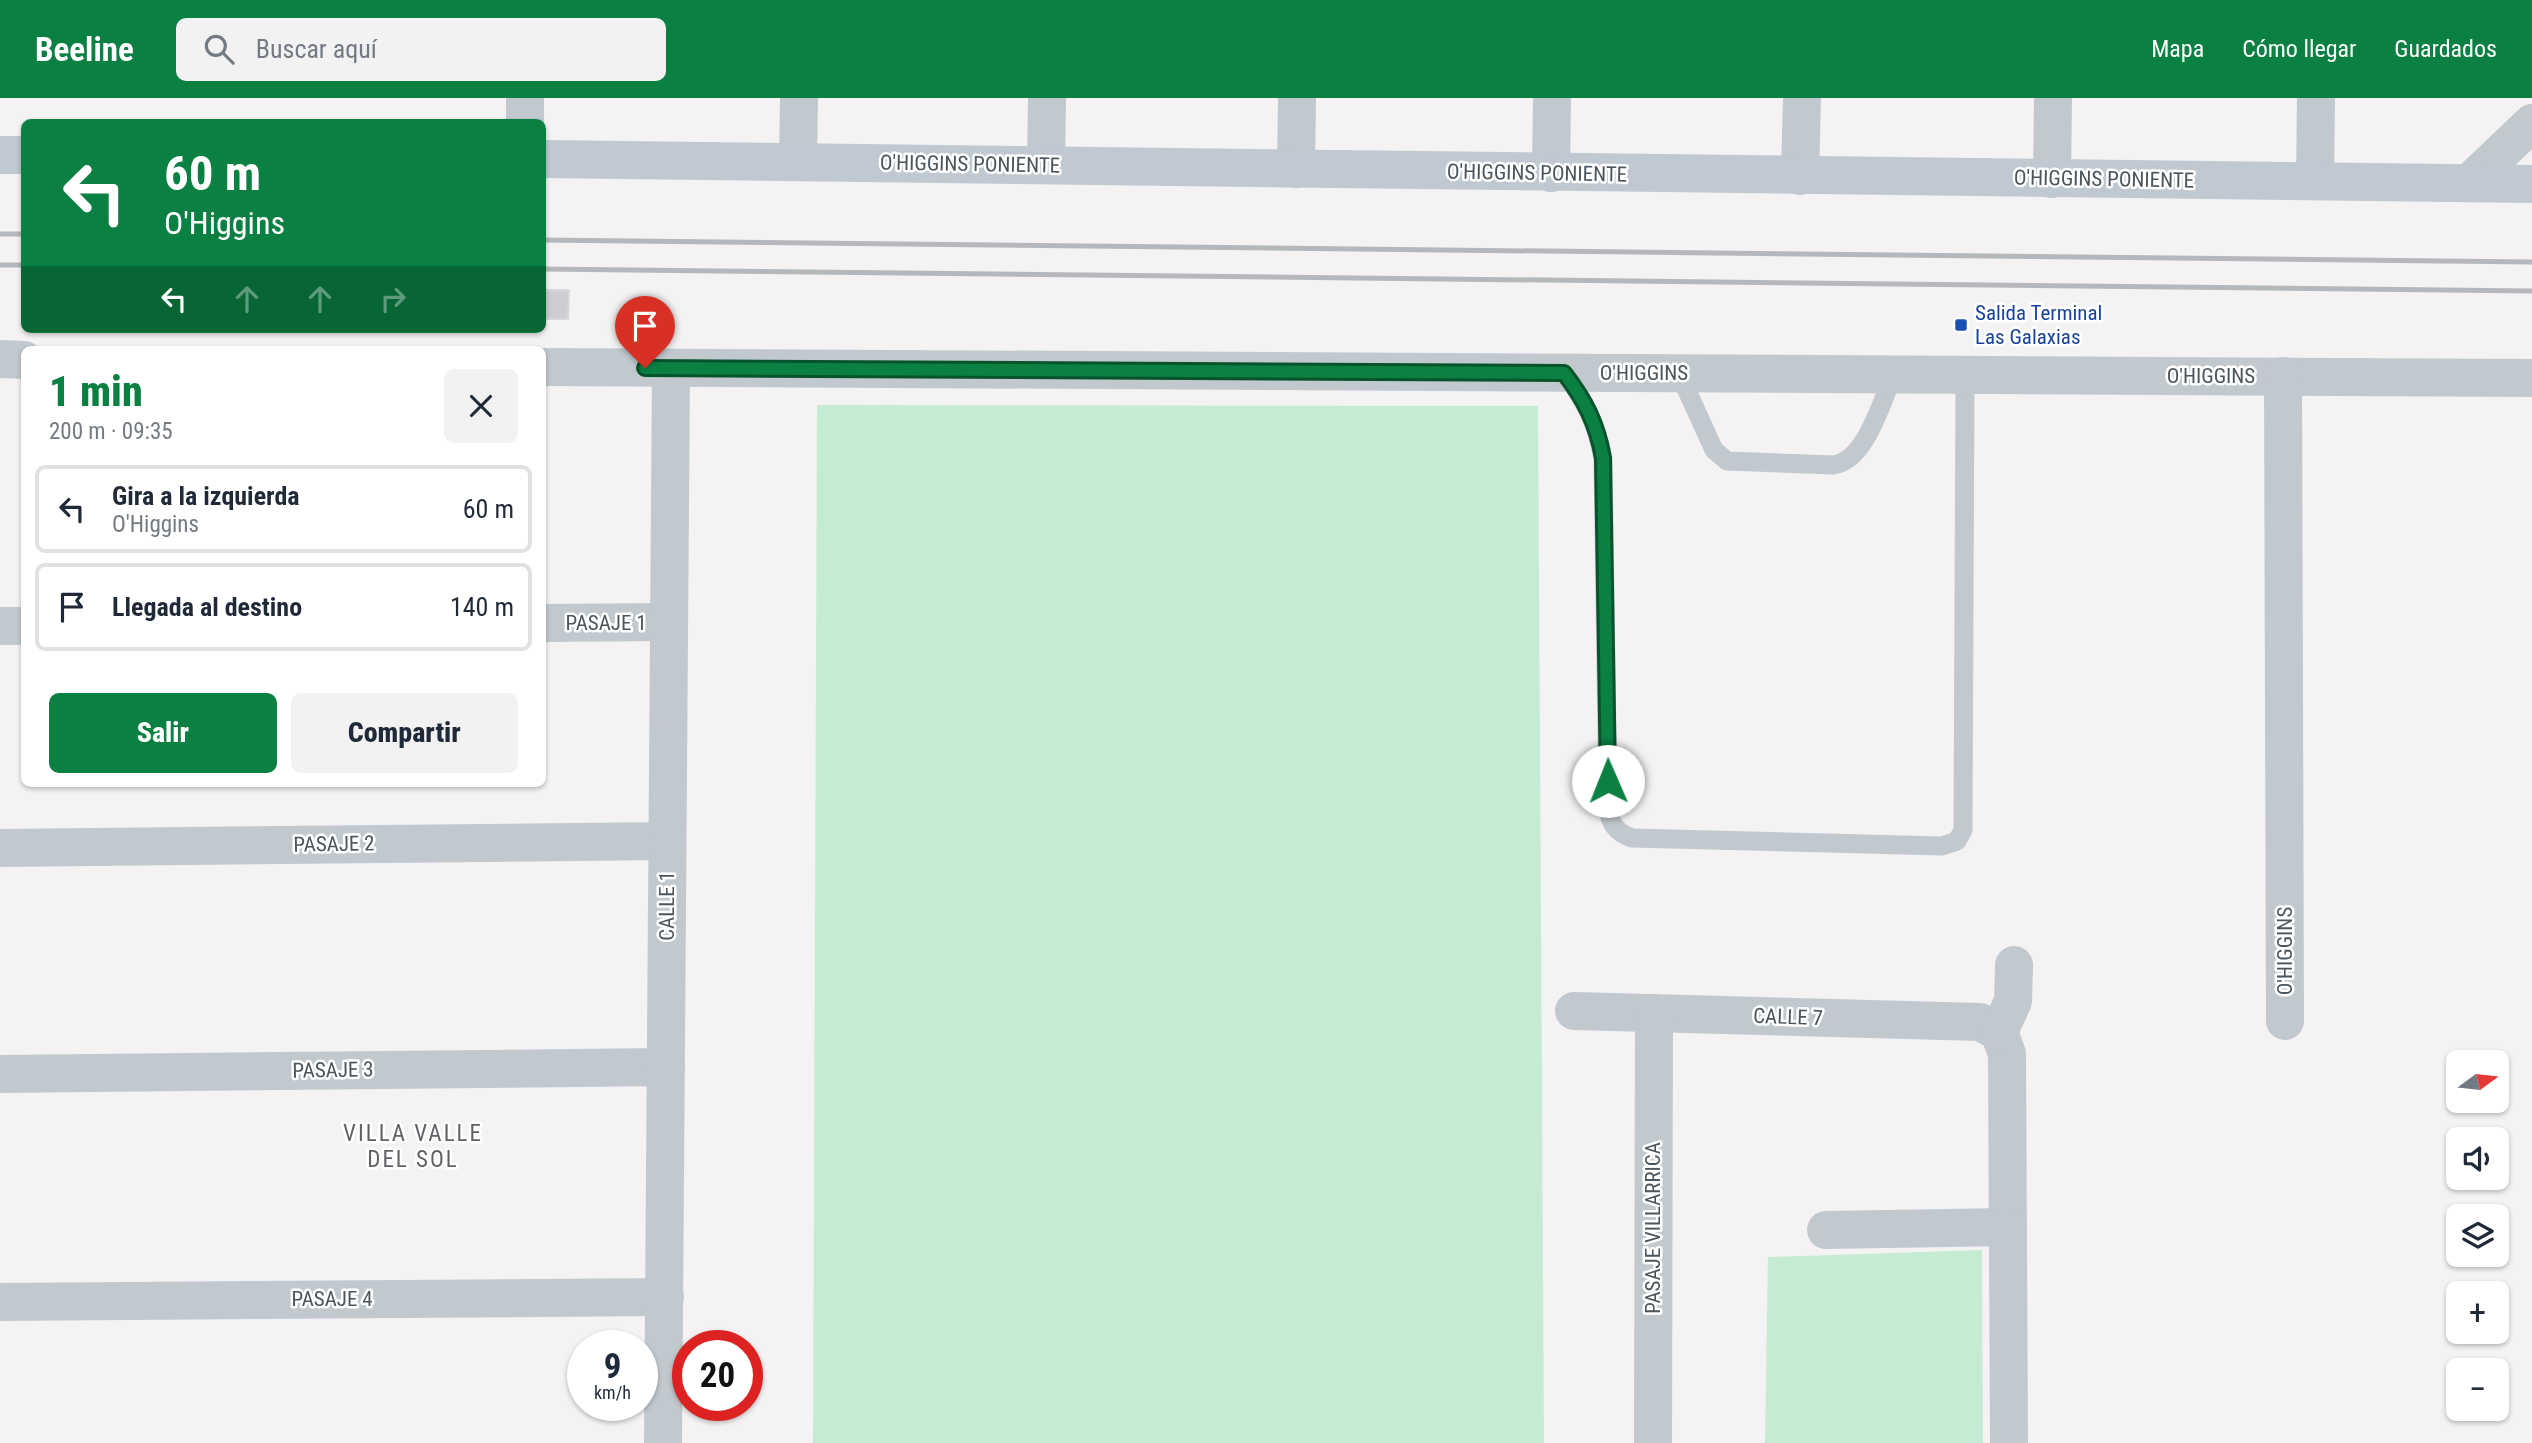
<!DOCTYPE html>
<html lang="es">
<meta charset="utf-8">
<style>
:root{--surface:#fff;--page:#f2f2f3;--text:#1f2937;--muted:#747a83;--line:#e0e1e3;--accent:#0b8043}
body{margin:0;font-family:"Roboto Condensed",sans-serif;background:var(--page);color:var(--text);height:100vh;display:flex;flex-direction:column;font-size:26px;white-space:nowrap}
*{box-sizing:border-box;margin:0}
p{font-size:23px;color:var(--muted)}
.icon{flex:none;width:38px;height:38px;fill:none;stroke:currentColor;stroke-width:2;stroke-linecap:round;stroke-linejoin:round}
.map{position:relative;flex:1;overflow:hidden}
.panel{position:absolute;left:21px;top:248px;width:525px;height:441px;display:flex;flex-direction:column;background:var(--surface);border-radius:10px;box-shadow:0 2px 5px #0004}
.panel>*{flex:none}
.banner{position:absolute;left:21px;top:21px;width:525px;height:214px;border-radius:10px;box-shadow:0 2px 5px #0004;background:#0b8043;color:#fff;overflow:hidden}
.needle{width:46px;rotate:75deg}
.controls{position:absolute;left:2446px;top:952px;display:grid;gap:14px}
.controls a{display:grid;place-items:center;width:63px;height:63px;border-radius:10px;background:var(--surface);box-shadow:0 2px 5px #0004;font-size:35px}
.speed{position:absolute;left:567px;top:1232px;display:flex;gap:14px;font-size:35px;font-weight:700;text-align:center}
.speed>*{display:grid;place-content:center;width:91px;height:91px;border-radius:50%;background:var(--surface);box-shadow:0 2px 5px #0004;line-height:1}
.speed small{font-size:18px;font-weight:400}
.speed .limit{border:10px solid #d22;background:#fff;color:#111}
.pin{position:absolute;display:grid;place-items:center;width:60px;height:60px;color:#fff;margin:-72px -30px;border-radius:50% 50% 50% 0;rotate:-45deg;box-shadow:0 0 7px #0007}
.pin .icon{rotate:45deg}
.me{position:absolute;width:77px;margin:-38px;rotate:359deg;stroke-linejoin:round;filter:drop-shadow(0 0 5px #0008)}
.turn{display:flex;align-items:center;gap:24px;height:147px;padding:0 28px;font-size:32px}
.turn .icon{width:91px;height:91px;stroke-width:2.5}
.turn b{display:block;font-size:49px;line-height:60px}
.lanes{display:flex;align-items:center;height:66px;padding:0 28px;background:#0003;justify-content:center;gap:35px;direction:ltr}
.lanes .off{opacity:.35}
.round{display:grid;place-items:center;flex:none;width:74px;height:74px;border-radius:10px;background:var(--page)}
.overview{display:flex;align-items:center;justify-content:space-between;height:119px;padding:0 28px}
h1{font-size:42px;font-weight:800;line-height:52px;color:var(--accent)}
.action{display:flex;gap:14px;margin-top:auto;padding:14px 28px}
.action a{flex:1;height:80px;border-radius:10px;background:var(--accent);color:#fff;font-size:28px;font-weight:800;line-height:80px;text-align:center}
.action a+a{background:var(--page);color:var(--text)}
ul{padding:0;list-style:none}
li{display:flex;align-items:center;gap:21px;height:88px;margin:0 14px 10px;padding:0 14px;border:4px solid var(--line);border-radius:10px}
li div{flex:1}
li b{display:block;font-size:26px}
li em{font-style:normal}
header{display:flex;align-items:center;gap:42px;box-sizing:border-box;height:98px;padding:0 35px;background:var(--accent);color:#fff}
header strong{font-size:33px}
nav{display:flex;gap:38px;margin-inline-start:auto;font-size:24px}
.search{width:490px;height:63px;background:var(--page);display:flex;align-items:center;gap:18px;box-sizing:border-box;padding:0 24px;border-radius:10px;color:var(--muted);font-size:26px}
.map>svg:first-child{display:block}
.green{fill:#c6ebd3}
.building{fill:#ccced3;stroke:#d6d8dc;stroke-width:2}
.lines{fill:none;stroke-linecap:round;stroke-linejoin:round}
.lane{stroke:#c1c9ce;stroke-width:19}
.street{stroke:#c1c9ce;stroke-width:38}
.secondary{stroke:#c0c9d1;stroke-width:38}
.rail{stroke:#b4b7bb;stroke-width:5}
.route-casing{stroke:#07532c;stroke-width:18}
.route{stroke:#0b8043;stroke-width:12}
.transit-dot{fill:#1a4fb4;stroke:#fff;stroke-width:2.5}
.labels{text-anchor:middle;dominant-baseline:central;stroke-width:5;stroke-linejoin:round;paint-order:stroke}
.street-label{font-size:21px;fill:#4b555d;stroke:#fff}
.transit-label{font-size:21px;fill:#164399;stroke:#fff;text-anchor:start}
.neighbourhood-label{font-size:23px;letter-spacing:2px;fill:#5f6266;stroke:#fff}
</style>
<header>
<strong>Beeline</strong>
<div class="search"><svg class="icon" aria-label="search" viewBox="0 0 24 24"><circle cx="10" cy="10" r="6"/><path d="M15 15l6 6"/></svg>Buscar aquí</div>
<nav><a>Mapa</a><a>Cómo llegar</a><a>Guardados</a></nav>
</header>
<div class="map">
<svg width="2532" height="1345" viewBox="0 0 2532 1345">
<rect width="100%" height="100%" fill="#f4f2f2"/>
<g class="green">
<polygon points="817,307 1538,308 1544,1345 813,1345"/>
<polygon points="1982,1152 1983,1345 1765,1345 1768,1159"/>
</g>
<polygon class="building" points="542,192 569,192 568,221 542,221"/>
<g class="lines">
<g class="lane">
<path d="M1564 275C1585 302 1597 327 1603 361L1608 710C1610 726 1616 734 1632 740L1942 748 1957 743 1963 732 1965 277"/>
<path d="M1679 275 1714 352 1727 363 1833 367C1866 363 1881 304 1894 276"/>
</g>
<g class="street">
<polyline points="525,24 525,0"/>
<polyline points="798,63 799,0"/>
<polyline points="1046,67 1047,0"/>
<polyline points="1296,71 1297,0"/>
<polyline points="1551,75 1552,0"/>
<polyline points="1800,78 1802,0"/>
<polyline points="2052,81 2053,0"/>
<polyline points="2315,83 2316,0"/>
<polyline points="2469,85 2532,25"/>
<polyline points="0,261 24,262"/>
<polyline points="542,269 2532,280"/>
<polyline points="2283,278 2285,923"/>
<polyline points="542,525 669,524"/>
<polyline points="0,528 24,528"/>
<polyline points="0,750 667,743"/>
<polyline points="1574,913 1980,924 1999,934 2007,956 2009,1345"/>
<polyline points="1999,934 2013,903 2014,867"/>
<polyline points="0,976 666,969"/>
<polyline points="1826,1132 2008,1129"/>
<polyline points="0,1204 665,1199"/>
<polyline points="663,1345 671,271"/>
<polyline points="1653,1345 1654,915"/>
</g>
<g class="secondary">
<polyline points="0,57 24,57"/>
<polyline points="542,61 2532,86"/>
</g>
<g class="rail">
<polyline points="0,136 24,136"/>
<polyline points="542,142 2532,164"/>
<polyline points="0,167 24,167"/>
<polyline points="542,171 2532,193"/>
</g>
</g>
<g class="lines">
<g class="route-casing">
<path id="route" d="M645 270 1564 275C1585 302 1597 326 1603 360L1608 683"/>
</g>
<use href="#route" class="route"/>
</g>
<rect class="transit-dot" x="1954" y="220" width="14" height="14" rx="3.5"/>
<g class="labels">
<g class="street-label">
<text transform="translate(970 66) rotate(1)">O'HIGGINS PONIENTE</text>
<text transform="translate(1537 75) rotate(1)">O'HIGGINS PONIENTE</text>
<text transform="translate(2104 81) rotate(1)">O'HIGGINS PONIENTE</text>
<text x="1644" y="275">O'HIGGINS</text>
<text x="2211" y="278">O'HIGGINS</text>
<text x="606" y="525">PASAJE 1</text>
<text transform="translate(334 746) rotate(-1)">PASAJE 2</text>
<text transform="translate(667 808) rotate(-90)">CALLE 1</text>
<text transform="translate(2285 853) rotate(-90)">O'HIGGINS</text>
<text transform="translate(1788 919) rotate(2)">CALLE 7</text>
<text transform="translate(333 972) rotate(-1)">PASAJE 3</text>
<text transform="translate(1653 1130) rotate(-90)">PASAJE VILLARRICA</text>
<text x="332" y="1201">PASAJE 4</text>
</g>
<g class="transit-label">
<text x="1975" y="215">Salida Terminal<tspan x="1975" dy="24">Las Galaxias</tspan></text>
</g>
<g class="neighbourhood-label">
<text x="413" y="1035">VILLA VALLE<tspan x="413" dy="26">DEL SOL</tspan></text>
</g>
</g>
</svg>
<div class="controls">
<a><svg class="needle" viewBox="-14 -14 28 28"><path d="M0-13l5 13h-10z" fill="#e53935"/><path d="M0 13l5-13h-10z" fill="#747a83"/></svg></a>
<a><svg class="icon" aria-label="sound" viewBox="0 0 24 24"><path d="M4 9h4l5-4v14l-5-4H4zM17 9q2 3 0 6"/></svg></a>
<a><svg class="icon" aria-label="layers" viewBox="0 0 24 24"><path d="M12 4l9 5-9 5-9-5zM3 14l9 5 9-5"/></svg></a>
<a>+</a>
<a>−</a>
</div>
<div class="speed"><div>9<small>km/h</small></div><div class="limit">20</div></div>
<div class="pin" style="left:645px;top:270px;background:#d93025"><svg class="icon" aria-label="arrive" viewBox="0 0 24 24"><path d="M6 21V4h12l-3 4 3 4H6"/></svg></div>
<svg class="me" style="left:1608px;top:683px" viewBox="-20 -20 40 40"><circle r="19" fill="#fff"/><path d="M0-13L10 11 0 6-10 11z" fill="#0b8043"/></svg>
<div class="banner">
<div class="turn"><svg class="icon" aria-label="left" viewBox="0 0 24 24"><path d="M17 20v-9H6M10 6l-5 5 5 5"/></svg><div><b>60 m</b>O'Higgins</div></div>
<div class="lanes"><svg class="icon" aria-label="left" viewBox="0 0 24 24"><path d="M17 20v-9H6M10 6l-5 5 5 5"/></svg><svg class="icon off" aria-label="ahead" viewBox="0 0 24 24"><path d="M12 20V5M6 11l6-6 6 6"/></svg><svg class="icon off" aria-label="ahead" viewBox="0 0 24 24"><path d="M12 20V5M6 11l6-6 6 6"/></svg><svg class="icon off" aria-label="right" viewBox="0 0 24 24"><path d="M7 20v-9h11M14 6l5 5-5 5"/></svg></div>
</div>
<section class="panel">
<div class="overview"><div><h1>1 min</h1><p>200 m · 09:35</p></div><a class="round"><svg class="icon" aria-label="close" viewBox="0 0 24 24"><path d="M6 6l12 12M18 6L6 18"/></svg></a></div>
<ul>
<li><svg class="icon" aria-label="left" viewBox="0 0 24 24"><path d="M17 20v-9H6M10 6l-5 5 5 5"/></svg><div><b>Gira a la izquierda</b><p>O'Higgins</p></div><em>60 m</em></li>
<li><svg class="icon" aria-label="arrive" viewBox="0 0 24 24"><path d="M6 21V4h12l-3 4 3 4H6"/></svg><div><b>Llegada al destino</b></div><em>140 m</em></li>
</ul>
<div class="action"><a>Salir</a><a>Compartir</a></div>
</section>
</div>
